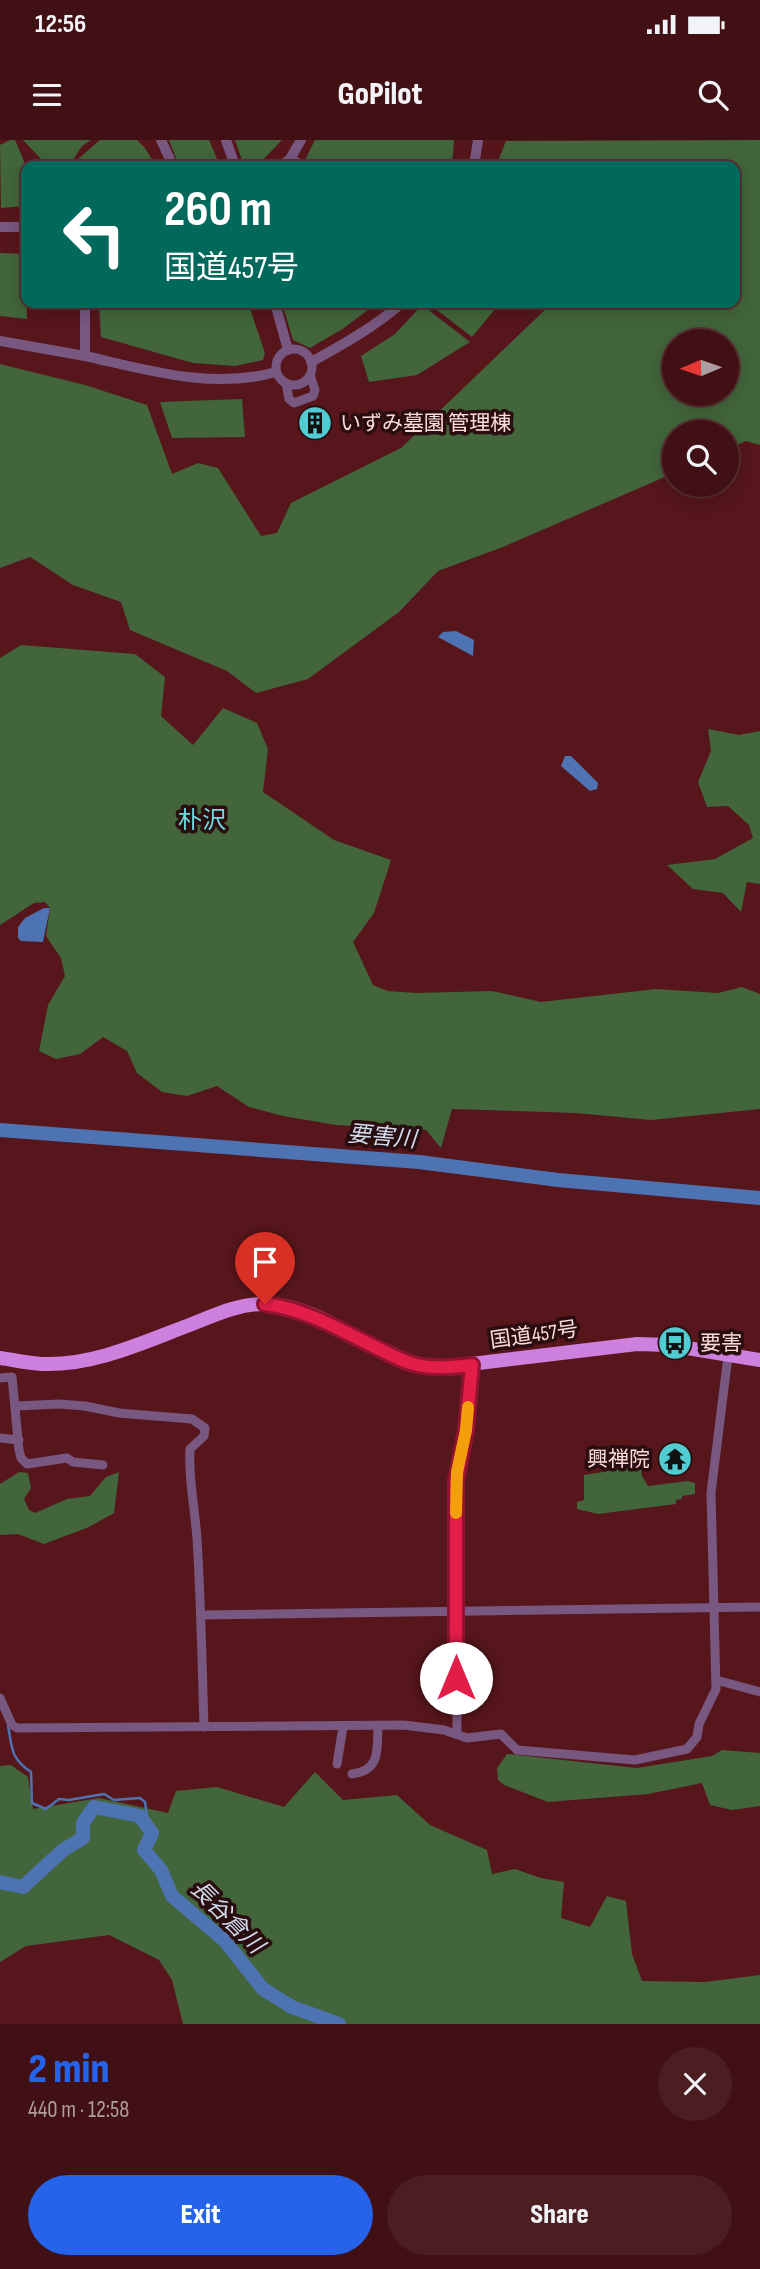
<!DOCTYPE html>
<meta charset="utf-8">
<style>
:root{--surface:#401014;--page:#4b1e22;--text:#f1f3f6;--muted:#ae9da0;--line:#593034;--accent:#2563eb}
body{margin:0;font-family:"Sofia Sans Condensed","Noto Sans JP",sans-serif;background:var(--page);color:var(--text);height:100vh;display:flex;flex-direction:column;font-size:26px;white-space:nowrap}
*{box-sizing:border-box;margin:0}
p{font-size:23px;color:var(--muted)}
.icon{flex:none;width:38px;height:38px;fill:none;stroke:currentColor;stroke-width:2;stroke-linecap:round;stroke-linejoin:round}
.map{position:relative;height:1884px;overflow:hidden}
.side{display:flex;flex-direction:column;background:var(--surface);flex:1}
.side>*{flex:none}
.hud{position:absolute;left:21px;top:21px;width:719px;height:147px;border-radius:14px;box-shadow:0 4px 18px #0003,0 0 0 2px var(--line);background:#00695c;color:#fff;overflow:hidden}
.needle{width:46px;rotate:268deg}
.buttons{position:absolute;left:662px;top:189px;display:grid;gap:14px}
.buttons a{display:grid;place-items:center;width:77px;height:77px;border-radius:50%;background:var(--surface);box-shadow:0 4px 18px #0003,0 0 0 2px var(--line);font-size:35px}
.pin{position:absolute;display:grid;place-items:center;width:60px;height:60px;color:#fff;margin:-72px -30px;border-radius:50% 50% 50% 0;rotate:-45deg;box-shadow:0 0 7px #0007}
.pin .icon{rotate:45deg}
.me{position:absolute;width:77px;margin:-38px;rotate:0deg;stroke-linejoin:round;filter:drop-shadow(0 0 5px #0008)}
.turn{display:flex;align-items:center;gap:24px;height:147px;padding:0 28px;font-size:32px}
.turn .icon{width:91px;height:91px;stroke-width:2.5}
.turn b{display:block;font-size:49px;line-height:60px}
.round{display:grid;place-items:center;flex:none;width:74px;height:74px;border-radius:37px;background:var(--page)}
.summary{display:flex;align-items:center;justify-content:space-between;height:119px;padding:0 28px}
h1{font-size:42px;font-weight:800;line-height:52px;color:var(--accent)}
.button{display:flex;gap:14px;margin-top:auto;padding:14px 28px}
.button a{flex:1;height:80px;border-radius:42px;background:var(--accent);color:#fff;font-size:28px;font-weight:800;line-height:80px;text-align:center}
.button a+a{background:var(--page);color:var(--text)}
.status{display:flex;justify-content:space-between;align-items:center;height:49px;padding:0 35px;background:var(--surface);direction:ltr}
.status svg{height:19px;fill:currentColor}
header{display:flex;justify-content:space-between;align-items:center;height:91px;padding:0 28px;background:var(--surface);font-size:32px;font-weight:800}
.map>svg:first-child{display:block}
.green{fill:#42653b;fill-rule:evenodd}
.water{fill:#4d73b3}
.lines{fill:none;stroke-linecap:round;stroke-linejoin:round}
.stream{stroke:#4d73b3;stroke-width:2.5}
.river{stroke:#4d73b3;stroke-width:14}
.minor{stroke:#785780;stroke-width:9}
.tertiary{stroke:#785780;stroke-width:10}
.trunk{stroke:#cd80de;stroke-width:14}
.route-casing{stroke:#92132f;stroke-width:18}
.route{stroke:#e11d48;stroke-width:12}
.slow{stroke:#f59e0b;stroke-width:12}
.labels{text-anchor:middle;dominant-baseline:central;stroke-width:7;stroke-linejoin:round;paint-order:stroke}
.poi-label{font-size:21px;fill:#fddbda;stroke:#2a0e0f;text-anchor:start}
.street-label{font-size:21px;fill:#fddbda;stroke:#2a0e0f}
.water-label{font-size:23px;font-style:italic;fill:#d1dcee;stroke:#2a0e0f}
.quarter-label{font-size:24px;fill:#70dce2;stroke:#2a0e0f}
</style>
<div class="status"><b>12:56</b><svg viewBox="0 0 49 12"><path d="M0 12V9h3v3zM5 12V6h3v6zM10 12V3h3v9zM15 12V0h3v12zM26 1h20v11H26zM47 4h2v5h-2z"/></svg></div>
<header><svg class="icon" aria-label="menu" viewBox="0 0 24 24"><path d="M4 6h16M4 12h16M4 18h16"/></svg>GoPilot<svg class="icon" aria-label="search" viewBox="0 0 24 24"><circle cx="10" cy="10" r="6"/><path d="M15 15l6 6"/></svg></header>
<div class="map">
<svg width="760" height="1884" viewBox="0 0 760 1884">
<rect width="100%" height="100%" fill="#56161b"/>
<g class="green">
<polygon points="10,0 15,0 26,26 26,66 1,68 0,5"/>
<polygon points="23,0 91,0 82,6 69,26 43,26 41,19"/>
<polygon points="100,0 137,0 145,8 156,26 79,26 78,19"/>
<polygon points="169,0 209,0 220,26 179,26"/>
<polygon points="235,0 282,0 257,26 244,26"/>
<polygon points="315,0 454,0 452,26 311,26 304,22"/>
<path d="M760 0V305L746 301 726 310V292H674V333L503 407 438 431 399 472 308 539 256 553 227 531 130 490 121 462 73 445 30 417 0 428V224L85 245 147 265 172 334 198 323 218 328 261 396 277 393 291 363 401 308 552 163H735V26H496L506 1ZM674 201H726V254H674Z"/>
<polygon points="0,113 26,114 27,179 0,176"/>
<polygon points="99,163 248,163 265,213 263,220 235,226 193,223 101,197"/>
<polygon points="282,163 377,163 344,188 310,208 293,200"/>
<polygon points="428,163 500,163 472,197"/>
<polygon points="422,165 470,202 417,235 369,242 361,216 395,194"/>
<polygon points="242,259 245,297 172,298 160,262"/>
<polygon points="21,505 135,514 165,537 161,576 193,605 223,568 257,583 268,609 263,652 334,700 391,720 374,773 353,802 373,845 388,851 416,853 492,851 541,862 656,849 718,853 742,847 760,854 760,969 651,980 576,973 452,969 441,1008 426,990 336,985 283,976 249,967 217,946 187,956 162,952 137,933 127,911 103,897 80,914 56,919 39,911 48,865 65,836 61,818 46,796 50,768 45,762 34,763 0,785 0,518"/>
<polygon points="708,589 739,595 760,591 760,744 747,742 741,772 723,753 693,749 667,725 715,719 753,698 749,685 728,666 707,667 698,642 711,611"/>
<polygon points="641,1326 642,1336 648,1346 688,1341 695,1343 695,1354 682,1356 682,1359 676,1360 676,1364 598,1374 577,1369 577,1362 584,1360 584,1335"/>
<polygon points="19,1332 28,1333 31,1348 24,1359 29,1370 35,1373 67,1359 90,1356 106,1337 119,1332 114,1373 89,1387 44,1404 18,1394 0,1395 0,1344"/>
<polygon points="722,1610 760,1613 760,1666 732,1670 710,1665 702,1643 648,1654 548,1662 504,1645 498,1640 497,1628 507,1614 637,1628 712,1616"/>
<polygon points="11,1625 28,1637 33,1669 99,1658 168,1673 176,1651 217,1647 284,1667 315,1632 343,1660 397,1655 430,1685 487,1710 492,1734 515,1729 541,1738 564,1742 561,1778 590,1787 607,1756 626,1761 632,1814 642,1841 705,1842 760,1835 760,1884 183,1884 172,1840 159,1820 109,1795 26,1806 0,1822 0,1626"/>
</g>
<g class="water">
<polygon points="456,491 474,500 473,516 438,497 443,492"/>
<polygon points="565,616 571,616 598,643 597,649 590,651 561,626"/>
<polygon points="44,768 50,768 43,802 21,801 18,798 18,787 25,778"/>
</g>
<g class="lines">
<path class="stream" d="M8 1585C12 1607 10 1618 31 1632L32 1663 46 1669 59 1659 69 1660 104 1654 114 1660 140 1658 145 1662 149 1689"/>
<g class="river">
<polyline points="0,990 419,1022 558,1040 760,1058"/>
<polyline points="0,1742 23,1747 63,1710 83,1698 83,1683 94,1667 140,1676 152,1693 144,1710 161,1730 172,1756 225,1801 263,1849 292,1867 339,1884"/>
</g>
<g class="minor">
<circle cx="294" cy="227" r="18"/>
<polyline points="286,243 289,259 294,263 313,256 315,250 310,235"/>
<polyline points="0,1238 12,1237 19,1310 21,1318 27,1324 67,1318 73,1322 103,1325"/>
<path d="M16 1266 59 1264 85 1266 119 1273 192 1279 205 1288 204 1296 190 1309C188 1339 195 1368 197 1399 201 1462 202 1524 204 1587"/>
<polyline points="0,1298 19,1300"/>
<polyline points="201,1475 760,1467"/>
<polyline points="716,1540 760,1552"/>
<polyline points="0,1558 12,1585 17,1588 404,1585 444,1590 467,1598 501,1594 517,1610 635,1620 687,1609 697,1597 699,1584 716,1549 711,1353 728,1216"/>
<polyline points="457,1593 456,1341 466,1290 472,1225"/>
<polyline points="337,1624 343,1587"/>
<path d="M352 1634C381 1630 377 1610 378 1585"/>
</g>
<g class="tertiary">
<polyline points="161,0 173,26"/>
<polyline points="226,0 235,26"/>
<polyline points="290,19 303,26"/>
<polyline points="281,26 290,19 301,0"/>
<polyline points="474,26 478,0"/>
<polyline points="0,87 26,87"/>
<path d="M85 163V216C148 230 212 250 276 232"/>
<polyline points="275,163 288,210"/>
<polyline points="0,201 85,216"/>
<path d="M311 222C344 204 374 187 402 163"/>
</g>
<path class="trunk" d="M0 1218C14 1220 28 1223 42 1224 94 1226 144 1202 192 1184 215 1175 238 1164 263 1164 311 1163 355 1200 397 1218 410 1223 424 1226 438 1228L637 1204 669 1205 760 1220"/>
</g>
<g class="lines">
<g class="route-casing">
<path id="route" d="M265 1164C306 1169 340 1190 377 1208 390 1214 403 1222 417 1225 435 1229 454 1227 472 1225L466 1290 456 1341V1538"/>
</g>
<use href="#route" class="route"/>
<polyline class="slow" points="456,1373 457,1332 466,1290 468,1267"/>
</g>
<defs>
<g id="building-disc" transform="scale(1.75)"><circle r="9.5" fill="#51ccd3" stroke="#2a0e0f"/><path d="M-4-6H4V6H1V3H-1V6H-4ZM-2.5-4.3h1.7v1.8h-1.7ZM.8-4.3h1.7v1.8H.8ZM-2.5-1h1.7V.8h-1.7ZM.8-1h1.7V.8H.8Z" fill="#111"/></g>
<g id="bus-disc" transform="scale(1.75)"><circle r="9.5" fill="#51ccd3" stroke="#2a0e0f"/><path d="M-5-6H5V4H4V6H2V4H-2V6H-4V4H-5ZM-3.5-4V0h7V-4ZM-3.5 1.2v1.5H-2V1.2ZM2 1.2v1.5H3.5V1.2Z" fill="#111"/></g>
<g id="temple-disc" transform="scale(1.75)"><circle r="9.5" fill="#51ccd3" stroke="#2a0e0f"/><path d="M0-6L5-2H3V0L6.5 2.5H4V6H1.5V3h-3V6H-4V2.5H-6.5L-3 0V-2H-5Z" fill="#111"/></g>
</defs>
<g fill-rule="evenodd">
<use href="#building-disc" x="315" y="283"/>
<use href="#bus-disc" x="675" y="1203"/>
<use href="#temple-disc" x="675" y="1319"/>
</g>
<g class="labels">
<g class="poi-label">
<text x="340" y="283">いずみ墓園 管理棟</text>
<text x="700" y="1203">要害</text>
<text x="650" y="1319" text-anchor="end">興禅院</text>
</g>
<g class="street-label">
<text transform="translate(534 1195) rotate(-8)">国道457号</text>
</g>
<g class="water-label">
<text transform="translate(382 997) rotate(5)">要害川</text>
<text transform="translate(227 1777) rotate(45)">長谷倉川</text>
</g>
<g class="quarter-label">
<text x="202" y="680">朴沢</text>
</g>
</g>
</svg>
<div class="buttons">
<a><svg class="needle" viewBox="-14 -14 28 28"><path d="M0-13l5 13h-10z" fill="#e53935"/><path d="M0 13l5-13h-10z" fill="#ae9da0"/></svg></a>
<a><svg class="icon" aria-label="search" viewBox="0 0 24 24"><circle cx="10" cy="10" r="6"/><path d="M15 15l6 6"/></svg></a>
</div>
<div class="pin" style="left:265px;top:1164px;background:#d93025"><svg class="icon" aria-label="arrive" viewBox="0 0 24 24"><path d="M6 21V4h12l-3 4 3 4H6"/></svg></div>
<svg class="me" style="left:456px;top:1538px" viewBox="-20 -20 40 40"><circle r="19" fill="#fff"/><path d="M0-13L10 11 0 6-10 11z" fill="#e11d48"/></svg>
<div class="hud">
<div class="turn"><svg class="icon" aria-label="left" viewBox="0 0 24 24"><path d="M17 20v-9H6M10 6l-5 5 5 5"/></svg><div><b>260 m</b>国道457号</div></div>
</div>
</div>
<section class="side">
<div class="summary"><div><h1>2 min</h1><p>440 m · 12:58</p></div><a class="round"><svg class="icon" aria-label="close" viewBox="0 0 24 24"><path d="M6 6l12 12M18 6L6 18"/></svg></a></div>
<div class="button"><a>Exit</a><a>Share</a></div>
</section>
